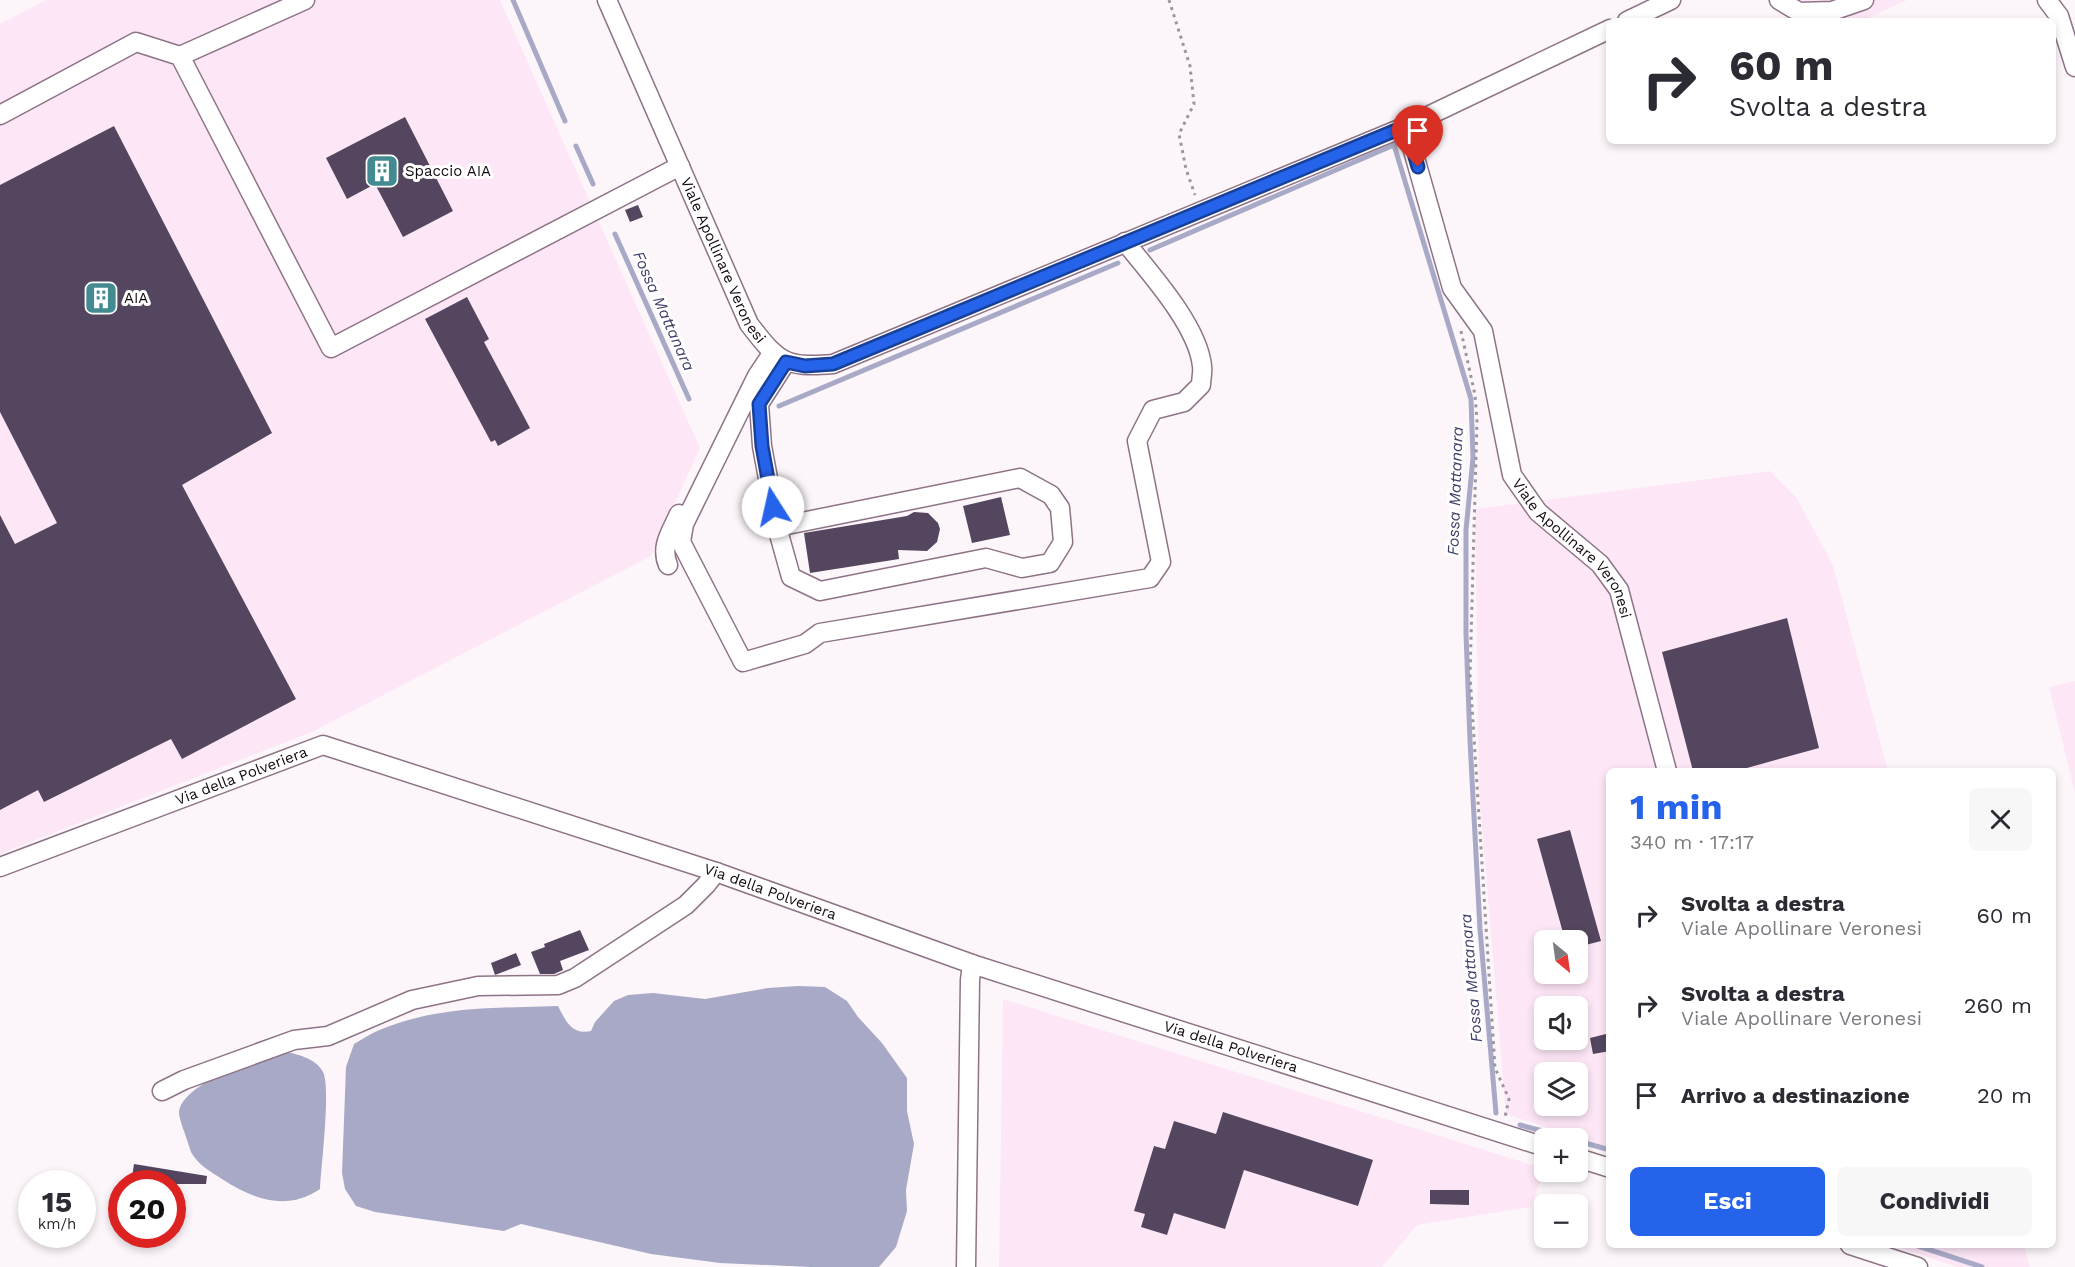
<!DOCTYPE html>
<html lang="it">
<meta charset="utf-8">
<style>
:root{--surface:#fff;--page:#f7f7f7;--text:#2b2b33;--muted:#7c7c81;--accent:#2563eb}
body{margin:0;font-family:"Work Sans",sans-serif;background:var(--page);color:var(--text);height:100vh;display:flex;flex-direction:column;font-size:22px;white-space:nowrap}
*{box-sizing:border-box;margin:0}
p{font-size:20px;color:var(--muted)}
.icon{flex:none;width:33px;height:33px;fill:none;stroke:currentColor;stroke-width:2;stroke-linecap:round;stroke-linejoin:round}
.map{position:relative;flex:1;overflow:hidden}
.details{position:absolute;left:1606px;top:768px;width:450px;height:480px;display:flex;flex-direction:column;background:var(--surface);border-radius:9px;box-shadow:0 3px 9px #0003}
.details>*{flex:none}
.hud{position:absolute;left:1606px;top:18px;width:450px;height:126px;border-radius:9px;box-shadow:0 3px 9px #0003;background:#fff;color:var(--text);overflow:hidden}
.needle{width:39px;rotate:151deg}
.controls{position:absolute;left:1534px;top:930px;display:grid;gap:12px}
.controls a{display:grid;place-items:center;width:54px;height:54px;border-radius:9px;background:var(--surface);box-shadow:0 3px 9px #0003;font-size:30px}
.speed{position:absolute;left:18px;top:1170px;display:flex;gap:12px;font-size:30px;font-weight:700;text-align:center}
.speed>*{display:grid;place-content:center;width:78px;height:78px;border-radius:50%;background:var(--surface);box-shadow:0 3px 9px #0003;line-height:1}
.speed small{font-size:15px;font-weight:400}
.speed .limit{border:9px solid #d22;background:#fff;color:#111}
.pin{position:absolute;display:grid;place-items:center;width:51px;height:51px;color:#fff;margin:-62px -26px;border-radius:50% 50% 50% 0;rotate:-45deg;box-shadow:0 0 6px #0007}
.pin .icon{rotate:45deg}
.me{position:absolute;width:66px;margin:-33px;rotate:350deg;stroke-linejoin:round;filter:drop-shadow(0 0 4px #0008)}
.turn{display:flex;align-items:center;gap:21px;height:126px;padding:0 24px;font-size:27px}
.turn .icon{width:78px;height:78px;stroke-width:2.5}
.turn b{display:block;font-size:42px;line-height:51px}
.round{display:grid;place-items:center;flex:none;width:63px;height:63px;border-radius:9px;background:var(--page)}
.headline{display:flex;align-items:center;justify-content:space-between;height:102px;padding:0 24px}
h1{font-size:36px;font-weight:700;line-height:45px;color:var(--accent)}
.cta{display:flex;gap:12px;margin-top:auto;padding:12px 24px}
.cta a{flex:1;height:69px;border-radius:9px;background:var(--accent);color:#fff;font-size:24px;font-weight:700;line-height:69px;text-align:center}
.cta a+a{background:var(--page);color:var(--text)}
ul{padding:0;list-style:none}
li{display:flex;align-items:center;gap:18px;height:90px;padding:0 24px}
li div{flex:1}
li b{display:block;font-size:22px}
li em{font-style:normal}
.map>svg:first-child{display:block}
.built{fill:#fde7f7;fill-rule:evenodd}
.water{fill:#a8a9c6}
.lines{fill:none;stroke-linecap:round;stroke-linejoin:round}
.stream{stroke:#a8a9c6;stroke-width:5}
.building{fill:#53465e}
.minor-casing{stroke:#8e7387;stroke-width:21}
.path{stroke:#9d959b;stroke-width:3;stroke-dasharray:3 4.5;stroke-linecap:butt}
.minor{stroke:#fff;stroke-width:18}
.route-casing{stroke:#184099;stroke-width:15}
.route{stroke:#2563eb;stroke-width:10}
.labels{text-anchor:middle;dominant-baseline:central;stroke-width:6;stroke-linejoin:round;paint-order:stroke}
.poi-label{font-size:15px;fill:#130911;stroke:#fff;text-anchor:start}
.street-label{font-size:15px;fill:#130911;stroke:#fff}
.water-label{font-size:16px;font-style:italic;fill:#3e3e69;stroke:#fff}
</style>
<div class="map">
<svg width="2075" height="1267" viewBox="0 0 2075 1267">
<rect width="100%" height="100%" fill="#fcf6fa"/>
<g class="built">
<polygon points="46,0 500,0 700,448 651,556 314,731 0,854 0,24"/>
<polygon points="1779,0 1907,0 1862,21 1798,21 1786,17"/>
<path d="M1770 471 1796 497 1833 565 1888 771H1610L1609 1149 1506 1114 1479 790 1475 509ZM1545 940H1578V974H1545ZM1545 1006H1578V1040H1545ZM1545 1072H1578V1106H1545Z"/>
<polygon points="2075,681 2075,793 2049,687"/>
<polygon points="1003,999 1545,1169 1531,1207 1417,1225 1382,1267 999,1267"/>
<polygon points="1892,1245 2024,1245 2030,1267 1957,1267"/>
</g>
<g class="water">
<path d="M798 986 825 987 847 1001 858 1017 882 1043 907 1078V1111L914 1144 906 1190 907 1211 896 1247 879 1267H811L720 1263 651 1254 521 1224 504 1231 375 1212 356 1206 345 1189 342 1173 346 1067 354 1044C364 1038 375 1031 387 1027 442 1006 500 1008 558 1006 566 1021 571 1035 591 1031L595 1022 614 1001 628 995 653 993 705 999 768 988Z"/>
<path d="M283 1051C296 1054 316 1058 323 1072 331 1087 321 1167 320 1189 286 1212 253 1199 222 1179 211 1172 197 1164 191 1152 189 1146 187 1140 185 1134 183 1128 179 1118 179 1112 181 1084 259 1057 283 1051Z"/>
</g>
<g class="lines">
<g class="stream">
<polyline points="513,0 565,121"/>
<polyline points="576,146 593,184"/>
<polyline points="615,234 689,399"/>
<polyline points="1150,250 1394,145 1471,399 1473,458 1466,530 1466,634 1470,741 1480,929 1496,1113"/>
<polyline points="779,406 1118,263"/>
<polyline points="1520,1125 1569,1138"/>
<polyline points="1578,1141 1610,1150"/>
<polyline points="1915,1245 1982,1267"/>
</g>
</g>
<g class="building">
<polygon points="405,117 453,211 403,237 375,184 347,199 326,158"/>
<polygon points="114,126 272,433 182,485 296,699 182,759 171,739 44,802 38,790 0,810 0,515 15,544 57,523 0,412 0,185"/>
<polygon points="638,205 643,217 630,222 625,210"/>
<polygon points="467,297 489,339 484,342 530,428 498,446 495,440 491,442 425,319"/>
<polygon points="1001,497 1010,535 972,543 963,506"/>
<polygon points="914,512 928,513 938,523 940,529 937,542 927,551 898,550 899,559 810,573 804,533 907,516"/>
<polygon points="1787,618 1819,748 1736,771 1693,771 1662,652"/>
<polygon points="1570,830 1601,941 1578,947 1578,940 1565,940 1537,839"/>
<polygon points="580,930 589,950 560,961 563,970 554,974 540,974 531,952 545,947 544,944"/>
<polygon points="516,953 521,965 495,975 491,963"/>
<polygon points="1610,1033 1610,1051 1593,1054 1590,1038"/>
<polygon points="1223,1112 1373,1160 1358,1206 1244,1170 1225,1229 1174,1213 1167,1235 1141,1227 1145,1214 1134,1211 1154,1146 1165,1149 1174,1121 1216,1134"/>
<polygon points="134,1164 207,1176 206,1184 131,1184"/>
<polygon points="1430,1190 1469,1190 1469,1205 1430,1204"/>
</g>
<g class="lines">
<g class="minor-casing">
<g id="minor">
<path id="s1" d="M607 0 749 324C778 362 785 368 833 364L1409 125 1610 29"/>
<polyline points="1779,0 1799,12 1832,11 1864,0"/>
<polyline points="2047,0 2059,16 2075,67"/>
<polyline points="1627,21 1671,0"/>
<polyline points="180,56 305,0"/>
<polyline points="0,115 136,42 180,56 331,348 680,166"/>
<path id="s2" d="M1406 126 1452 288 1483 331 1512 475 1538 512 1600 564 1619 590 1667 771"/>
<path d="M773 352 757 376 684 524 681 542 743 662 805 644 820 633 1150 578 1161 562 1137 441 1153 410 1184 402 1201 385C1201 379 1203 372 1202 366 1198 326 1150 273 1125 242"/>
<polyline points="777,527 1020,478 1051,495 1060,508 1063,542 1050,563 1022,568 986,558 820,591 791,577 777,527 762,446 759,404 786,362"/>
<path d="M668 565C660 546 671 532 679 514"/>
<path id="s3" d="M0 867 323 745 716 872 972 964 1545 1147"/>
<polyline points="162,1091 184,1080 294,1040 328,1036 412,1000 478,986 558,985 575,978 686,905 706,885 716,872"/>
<polyline points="1578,1158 1610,1168"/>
<polyline points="1850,1245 1918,1267"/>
<polyline points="966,1267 970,980 972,964"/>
</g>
</g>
<g class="path">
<polyline points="1169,0 1190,66 1194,104 1179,134 1186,169 1195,195"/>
<polyline points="1461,331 1475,395 1477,421 1470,675 1495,1068 1509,1099 1505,1117"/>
</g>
<use href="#minor" class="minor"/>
</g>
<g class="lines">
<g class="route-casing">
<polyline id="route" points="773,507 762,446 759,404 786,362 805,366 833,364 1406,126 1418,167"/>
</g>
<use href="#route" class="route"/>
</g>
<defs>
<g id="building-square" transform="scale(1.725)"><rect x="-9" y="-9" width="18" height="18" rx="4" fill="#438a91" stroke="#fff"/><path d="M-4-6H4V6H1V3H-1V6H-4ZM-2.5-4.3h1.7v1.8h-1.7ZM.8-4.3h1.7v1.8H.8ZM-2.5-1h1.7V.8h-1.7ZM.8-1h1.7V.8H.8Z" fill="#fff"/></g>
</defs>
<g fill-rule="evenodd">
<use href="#building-square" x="382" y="171"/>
<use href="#building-square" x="101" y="298"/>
</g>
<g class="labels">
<g class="poi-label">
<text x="405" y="171">Spaccio AIA</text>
<text x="124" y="298">AIA</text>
</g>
<g class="street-label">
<text stroke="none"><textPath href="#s1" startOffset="285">Viale Apollinare Veronesi</textPath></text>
<text stroke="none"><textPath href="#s2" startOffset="465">Viale Apollinare Veronesi</textPath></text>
<text stroke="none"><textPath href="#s3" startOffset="258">Via della Polveriera</textPath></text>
<text stroke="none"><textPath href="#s3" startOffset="816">Via della Polveriera</textPath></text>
<text stroke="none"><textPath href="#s3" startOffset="1302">Via della Polveriera</textPath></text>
</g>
<g class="water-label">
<text transform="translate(664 311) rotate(66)">Fossa Mattanara</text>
<text transform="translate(1455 491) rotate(-88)">Fossa Mattanara</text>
<text transform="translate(1471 978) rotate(-95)">Fossa Mattanara</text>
</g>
</g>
</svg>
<div class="controls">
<a><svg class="needle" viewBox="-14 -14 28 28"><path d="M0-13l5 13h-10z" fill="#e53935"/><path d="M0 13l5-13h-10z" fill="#7c7c81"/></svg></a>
<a><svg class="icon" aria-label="sound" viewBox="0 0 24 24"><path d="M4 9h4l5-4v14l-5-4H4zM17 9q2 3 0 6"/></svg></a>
<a><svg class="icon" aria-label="layers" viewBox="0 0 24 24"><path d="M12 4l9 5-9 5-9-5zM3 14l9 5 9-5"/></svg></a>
<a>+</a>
<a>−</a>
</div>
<div class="speed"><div>15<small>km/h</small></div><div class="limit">20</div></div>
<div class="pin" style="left:1418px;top:167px;background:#d93025"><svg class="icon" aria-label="arrive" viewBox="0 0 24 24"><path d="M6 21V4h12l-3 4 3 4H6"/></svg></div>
<svg class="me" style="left:773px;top:507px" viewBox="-20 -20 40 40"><circle r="19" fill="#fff"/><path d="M0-13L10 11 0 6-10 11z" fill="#2563eb"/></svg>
<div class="hud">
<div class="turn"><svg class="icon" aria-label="right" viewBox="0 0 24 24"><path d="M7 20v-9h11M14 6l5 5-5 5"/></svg><div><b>60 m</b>Svolta a destra</div></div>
</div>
<section class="details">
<div class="headline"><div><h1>1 min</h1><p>340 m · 17:17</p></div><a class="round"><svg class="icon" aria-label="close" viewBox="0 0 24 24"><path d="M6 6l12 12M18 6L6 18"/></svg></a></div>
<ul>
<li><svg class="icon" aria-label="right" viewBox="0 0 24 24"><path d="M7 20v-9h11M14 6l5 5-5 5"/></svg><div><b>Svolta a destra</b><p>Viale Apollinare Veronesi</p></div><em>60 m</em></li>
<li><svg class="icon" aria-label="right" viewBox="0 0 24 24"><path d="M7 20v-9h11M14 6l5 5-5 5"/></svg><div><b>Svolta a destra</b><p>Viale Apollinare Veronesi</p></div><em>260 m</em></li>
<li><svg class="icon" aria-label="arrive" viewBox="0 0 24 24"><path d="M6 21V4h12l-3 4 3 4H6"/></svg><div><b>Arrivo a destinazione</b></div><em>20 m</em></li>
</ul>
<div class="cta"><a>Esci</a><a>Condividi</a></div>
</section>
</div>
